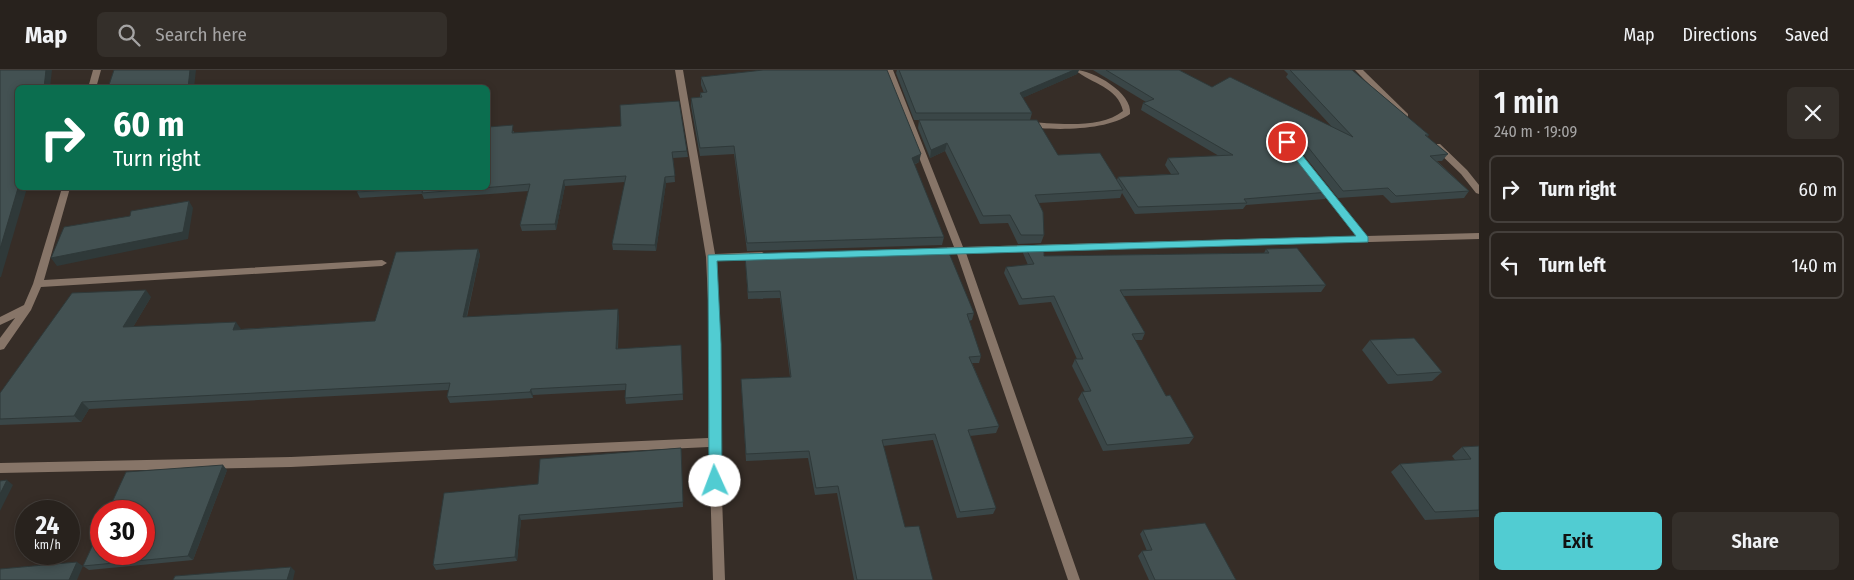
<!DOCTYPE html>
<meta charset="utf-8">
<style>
:root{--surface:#28221d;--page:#342f2a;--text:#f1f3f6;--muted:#a5a4a4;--line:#443f3b;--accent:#51ccd2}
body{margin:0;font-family:"Fira Sans Condensed",sans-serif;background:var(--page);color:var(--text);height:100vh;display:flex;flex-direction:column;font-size:19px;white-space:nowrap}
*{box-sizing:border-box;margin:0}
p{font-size:16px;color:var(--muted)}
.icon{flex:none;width:28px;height:28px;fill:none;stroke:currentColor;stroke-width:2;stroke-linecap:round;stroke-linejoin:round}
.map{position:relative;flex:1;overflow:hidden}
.panel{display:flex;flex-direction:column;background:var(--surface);width:375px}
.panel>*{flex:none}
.banner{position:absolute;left:15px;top:15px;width:475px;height:105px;border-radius:8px;box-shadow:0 2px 8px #0003,0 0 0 1px var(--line);background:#0b6e4f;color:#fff;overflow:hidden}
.speed{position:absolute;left:15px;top:430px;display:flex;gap:10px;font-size:25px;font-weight:700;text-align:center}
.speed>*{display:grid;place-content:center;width:65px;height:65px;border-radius:50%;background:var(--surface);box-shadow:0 2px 8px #0003,0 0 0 1px var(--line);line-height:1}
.speed small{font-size:12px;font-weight:400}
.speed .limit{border:8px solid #d22;background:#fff;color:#111}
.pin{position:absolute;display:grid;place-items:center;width:42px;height:42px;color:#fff;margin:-21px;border:2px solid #fff;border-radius:50%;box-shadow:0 1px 5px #0007}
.me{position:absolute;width:55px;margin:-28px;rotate:358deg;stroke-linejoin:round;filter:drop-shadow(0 0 4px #0008)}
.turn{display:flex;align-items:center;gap:18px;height:105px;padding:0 15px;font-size:22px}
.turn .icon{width:65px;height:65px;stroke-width:2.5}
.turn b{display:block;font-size:35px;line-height:42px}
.round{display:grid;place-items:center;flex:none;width:52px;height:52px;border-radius:8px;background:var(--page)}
.head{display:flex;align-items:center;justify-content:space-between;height:85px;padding:0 15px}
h1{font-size:30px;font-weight:600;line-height:38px}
.button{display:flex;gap:10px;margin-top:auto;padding:10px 15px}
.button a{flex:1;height:58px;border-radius:8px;background:var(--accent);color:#111;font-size:20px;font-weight:600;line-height:58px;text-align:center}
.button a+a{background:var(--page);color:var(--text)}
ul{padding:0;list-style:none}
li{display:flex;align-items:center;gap:15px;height:68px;margin:0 10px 8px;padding:0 5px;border:2px solid var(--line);border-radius:8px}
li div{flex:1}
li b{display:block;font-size:19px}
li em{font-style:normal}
header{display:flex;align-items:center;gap:30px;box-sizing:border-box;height:70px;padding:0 25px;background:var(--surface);border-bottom:1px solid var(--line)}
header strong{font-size:24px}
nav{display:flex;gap:28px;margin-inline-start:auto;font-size:18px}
.search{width:350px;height:45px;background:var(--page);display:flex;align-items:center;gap:12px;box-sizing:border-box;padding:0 18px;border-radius:8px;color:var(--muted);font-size:19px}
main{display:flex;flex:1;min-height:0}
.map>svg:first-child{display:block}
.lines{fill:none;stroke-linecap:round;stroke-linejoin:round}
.street{fill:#877568;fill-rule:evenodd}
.wall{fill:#3a4647}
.shaded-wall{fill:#2f3939}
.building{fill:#435152;stroke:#2f3939}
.route{fill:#51ccd2;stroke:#358588}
</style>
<header>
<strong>Map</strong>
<div class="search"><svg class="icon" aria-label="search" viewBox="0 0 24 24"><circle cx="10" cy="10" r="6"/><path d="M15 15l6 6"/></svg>Search here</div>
<nav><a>Map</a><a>Directions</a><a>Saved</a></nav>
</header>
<main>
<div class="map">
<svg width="1479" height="510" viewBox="0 0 1479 510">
<rect width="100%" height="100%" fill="#362d27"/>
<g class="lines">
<g class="street">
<polygon points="93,0 101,0 96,18 88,18"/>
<polygon points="675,0 683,0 715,184 762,182 767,185 762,188 716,190 720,274 720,372 725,510 713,510 709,377 291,397 0,403 0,393 291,387 708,368 710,274 706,187"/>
<polygon points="885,0 893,0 963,177 1356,166 1316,114 1320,111 1323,112 1366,166 1479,163 1479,169 966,183 1080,510 1068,510 957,184 936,184 931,181 936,178 954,177"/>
<path d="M1075 0C1093 0 1133 23 1130 44 1107 61 1051 61 1023 56L1022 54 1026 52C1054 53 1100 60 1123 41 1118 17 1092 14 1075 0Z"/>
<polygon points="1355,0 1363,0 1408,44 1408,48 1402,48"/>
<polygon points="1434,74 1440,74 1467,100 1479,115 1479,124 1476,123 1461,104 1434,78"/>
<polygon points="62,118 70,118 44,210 382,190 387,193 382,196 41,217 31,240 4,279 0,280 0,268 15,248 0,255 0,247 24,235 33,214"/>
</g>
</g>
<g class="wall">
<polygon points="897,0 1079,0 1077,4 1022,28 1032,43 1030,50 1058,85 1117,110 1118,107 1171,104 1165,95 1168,88 1219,86 1141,40 1143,33 1146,32 1093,0 1179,0 1212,17 1333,58 1286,7 1288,4 1284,0 1352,0 1429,65 1427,67 1448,84 1442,91 1437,91 1469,121 1464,128 1391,133 1383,125 1338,128 1291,69 1287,68 1329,122 1325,129 1246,135 1243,139 1135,144 1122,123 1120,128 1039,133 1044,165 1041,173 1018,174 1008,153 980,154 945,81 930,88 918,58 919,50 914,50 896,3"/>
<polygon points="701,7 919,92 914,95 944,167 942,175 747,181 734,84 700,86 691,36 691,28 700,27 700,23 704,23 701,15"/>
<polygon points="514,61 514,63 687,81 688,87 673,88 675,112 666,113 656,181 613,180 612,174 625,112 565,116 556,160 522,161 520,155 529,121 424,129 422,124 360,128 357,122"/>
<polygon points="1025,177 1044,186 1264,183 1266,179 1326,215 1321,222 1123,226 1145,263 1142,270 1135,270 1166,326 1194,367 1189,374 1103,381 1078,329 1082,322 1085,322 1072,296 1075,289 1077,289 1051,232 1019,235 1004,203 1006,197 1028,195 1023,183"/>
<polygon points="478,179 480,185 467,247 619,246 618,279 681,275 683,330 626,334 625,328 626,320 533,325 533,328 450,333 447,327 449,320 89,339 81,352 0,355 0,323 151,227 133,257 241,259 375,251"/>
<polygon points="745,186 974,243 972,250 969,251 981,286 979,293 972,293 999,356 996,363 970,366 996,438 993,444 957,448 933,370 883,376 905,457 933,510 854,510 837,423 815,425 808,388 746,391 741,309 790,307 780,228 748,229"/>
<polygon points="1370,270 1442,302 1432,311 1388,314 1362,280"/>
<polygon points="1479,376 1479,447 1425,450 1391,402 1400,394 1455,390 1452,386 1462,377"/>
<polygon points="681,378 683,437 521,450 517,491 436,500 433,495 538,414"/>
<polygon points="227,400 193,490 89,500 83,496"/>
<polygon points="1143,460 1236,510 1149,510 1138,486 1142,481 1147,481 1140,464"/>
</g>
<g class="shaded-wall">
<polygon points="46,0 52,0 50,18 44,18"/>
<polygon points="190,0 196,0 194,18 188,18"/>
<polygon points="1074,0 1079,0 1077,4 1018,30 1020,23"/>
<polygon points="947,73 945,81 930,88 931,80"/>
<polygon points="921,84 919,92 910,96 912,88"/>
<polygon points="665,107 666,113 656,181 655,175"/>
<polygon points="564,110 565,116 556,160 555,154"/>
<polygon points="18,118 27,118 1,207 0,207 0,179"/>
<polygon points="189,131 193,138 188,169 57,196 51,188"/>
<polygon points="478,179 480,185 465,253 463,247"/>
<polygon points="146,220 151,227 129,264 123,257"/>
<polygon points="618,239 619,246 617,285 616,279"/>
<polygon points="236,252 241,259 233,260"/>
<polygon points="531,319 533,325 533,328 530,322"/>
<polygon points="82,332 89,339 81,352 74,346"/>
<polygon points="223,395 227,400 193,490 188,486"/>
<polygon points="7,410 13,415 0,441 0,424"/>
<polygon points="519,445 521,450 517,491 515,487"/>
<polygon points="77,492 83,496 77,510 69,510"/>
<polygon points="291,497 295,501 293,510 287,510"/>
</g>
<g class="building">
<polygon points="0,0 46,0 44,18 18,18 18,118 0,179"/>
<polygon points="114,0 190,0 188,18 108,18"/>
<polygon points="763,0 887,0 921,84 912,88 944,167 747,173 734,76 700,78 691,28 702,27 700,23 707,22 701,7"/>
<polygon points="899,0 1074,0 1020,23 1032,43 916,43"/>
<polygon points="1106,0 1179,0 1212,17 1230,7 1353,67 1290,0 1352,0 1429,65 1425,65 1448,84 1430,86 1469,121 1396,126 1388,118 1343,121 1296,62 1288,61 1287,68 1329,122 1244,129 1247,133 1138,137 1118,107 1179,104 1168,88 1233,85 1143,33 1154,29"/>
<polygon points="679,31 687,81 672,82 675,106 665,107 655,175 612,174 626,106 564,110 555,154 520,155 530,114 422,123 423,118 357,122 359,118 488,118 488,57 513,55 512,63 621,56 620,35"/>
<polygon points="919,50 1037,50 1058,85 1100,83 1123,120 1035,125 1043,142 1044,165 1021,165 1010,145 983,146 947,73 931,80"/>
<polygon points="189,131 183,162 51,188 64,157 130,146 131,141"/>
<polygon points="1044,176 1044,186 1269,183 1266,179 1297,178 1326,215 1120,220 1145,263 1132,264 1166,326 1170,325 1194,367 1107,375 1082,322 1091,321 1075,289 1083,289 1054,226 1022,229 1006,197 1034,194 1025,177"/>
<polygon points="947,178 974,243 967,244 981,286 969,287 999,356 968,360 996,438 960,442 935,364 882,370 905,457 919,456 933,510 857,510 838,416 816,418 809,381 746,384 741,309 791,307 780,221 748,222 745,186 749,186 749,184"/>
<polygon points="478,179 463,247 618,239 616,279 681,275 683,324 625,328 626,314 531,319 530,322 447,327 450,313 82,332 74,346 0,349 0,323 72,223 146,220 123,257 236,252 233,260 375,251 396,182"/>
<polygon points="1414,268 1442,302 1397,305 1370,270"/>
<polygon points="1479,376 1479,440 1435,442 1400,394 1471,389 1462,377"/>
<polygon points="681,378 683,432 519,445 515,487 433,495 444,423 538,414 540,389"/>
<polygon points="223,395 188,486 83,496 101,457 101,484 144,484 144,441 108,441 126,402"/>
<polygon points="7,410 0,424 0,411"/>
<polygon points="1205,453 1236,510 1155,510 1142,481 1152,480 1143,460"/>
<polygon points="77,492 69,510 0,510 0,499"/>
<polygon points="291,497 287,510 173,510 175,506"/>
</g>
<polygon class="route" points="1287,69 1290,70 1368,167 1368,172 717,191 721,274 722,411 720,415 711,415 709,411 708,185 1356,166 1284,74 1282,72"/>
</svg>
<div class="speed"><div>24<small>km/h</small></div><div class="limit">30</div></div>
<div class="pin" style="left:1287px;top:72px;background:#d93025"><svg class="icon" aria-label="arrive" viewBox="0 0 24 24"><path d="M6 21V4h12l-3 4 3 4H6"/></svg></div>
<svg class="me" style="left:715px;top:411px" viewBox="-20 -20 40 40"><circle r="19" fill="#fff"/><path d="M0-13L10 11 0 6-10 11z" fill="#51ccd2"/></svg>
<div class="banner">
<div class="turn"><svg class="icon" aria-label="right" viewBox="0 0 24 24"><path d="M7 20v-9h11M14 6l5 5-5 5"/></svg><div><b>60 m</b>Turn right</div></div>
</div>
</div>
<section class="panel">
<div class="head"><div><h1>1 min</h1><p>240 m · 19:09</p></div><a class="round"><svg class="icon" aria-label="close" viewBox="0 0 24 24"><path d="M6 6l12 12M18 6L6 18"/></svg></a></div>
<ul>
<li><svg class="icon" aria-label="right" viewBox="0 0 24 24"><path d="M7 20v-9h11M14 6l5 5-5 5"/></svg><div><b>Turn right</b></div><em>60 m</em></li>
<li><svg class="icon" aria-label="left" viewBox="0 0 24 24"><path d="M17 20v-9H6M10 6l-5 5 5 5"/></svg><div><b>Turn left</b></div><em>140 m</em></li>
</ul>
<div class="button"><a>Exit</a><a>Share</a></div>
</section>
</main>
